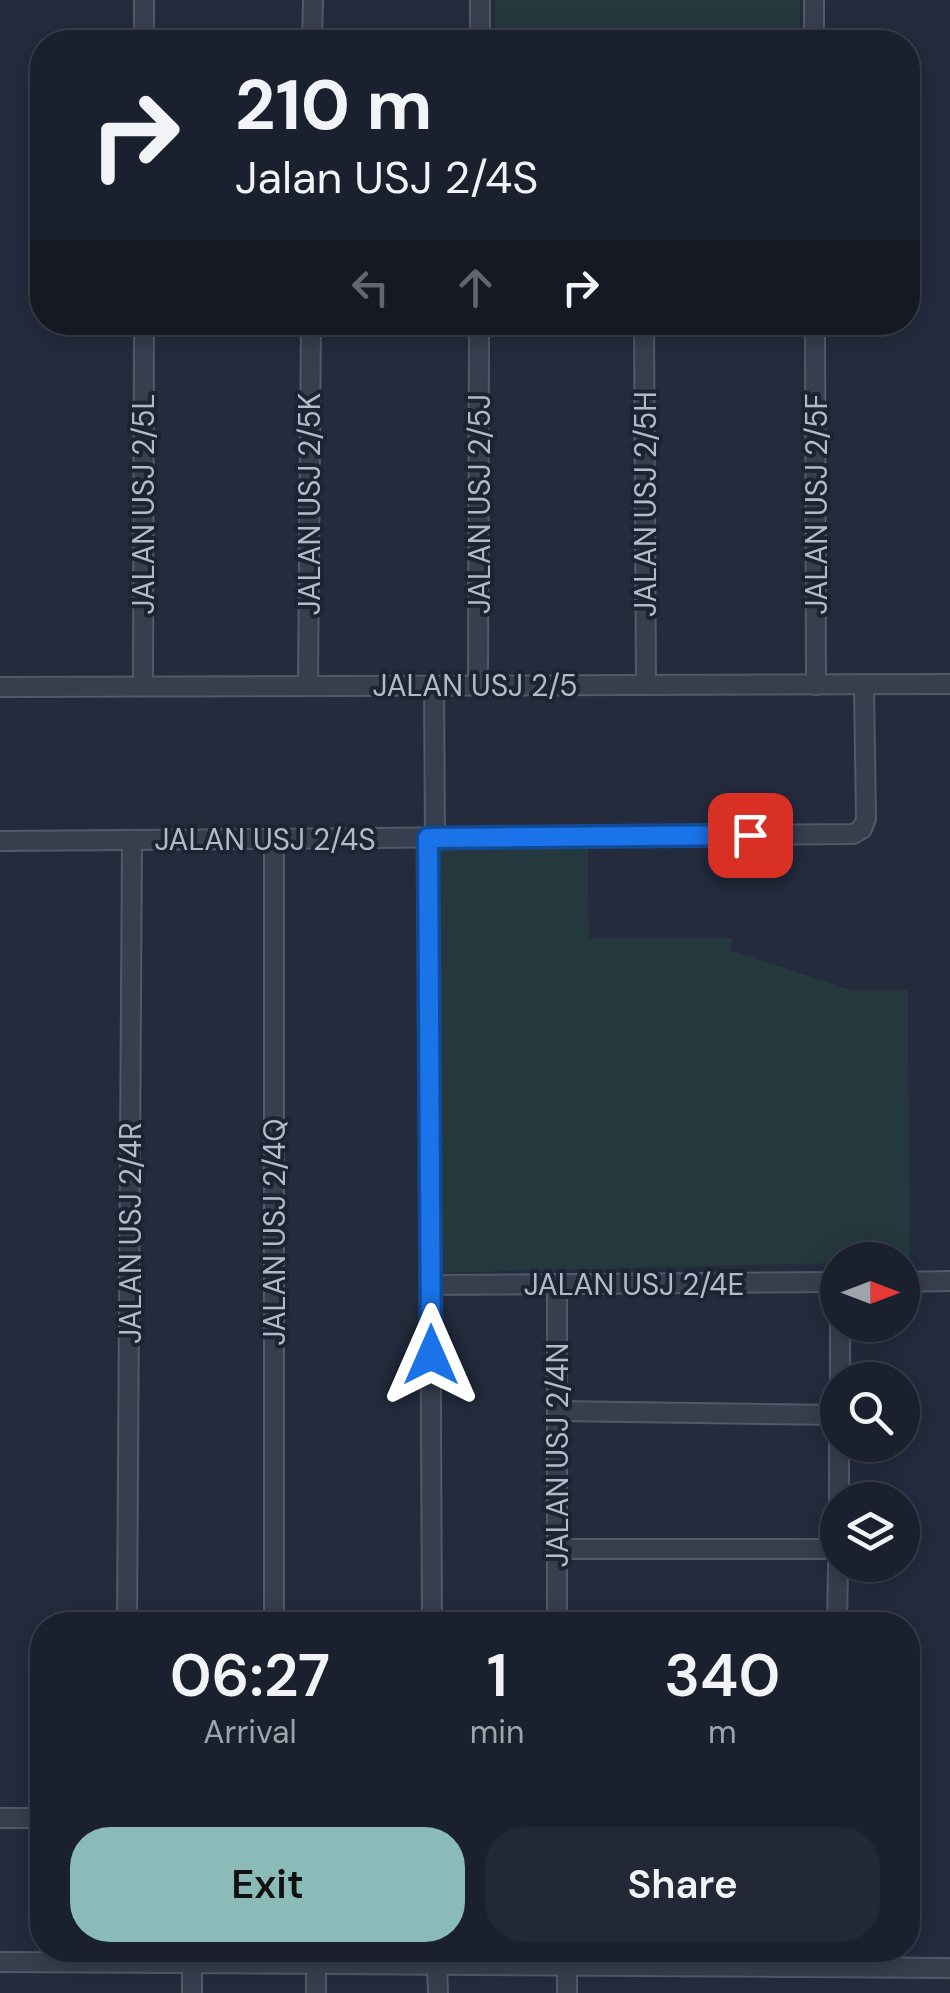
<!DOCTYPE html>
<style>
:root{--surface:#1a202e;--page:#232836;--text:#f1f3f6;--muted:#9fa3aa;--line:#383e4a;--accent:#8bbbb9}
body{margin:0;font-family:"DM Sans",sans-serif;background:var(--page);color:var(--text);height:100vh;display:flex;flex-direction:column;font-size:38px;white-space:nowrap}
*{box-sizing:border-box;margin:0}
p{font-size:32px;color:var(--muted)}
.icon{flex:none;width:55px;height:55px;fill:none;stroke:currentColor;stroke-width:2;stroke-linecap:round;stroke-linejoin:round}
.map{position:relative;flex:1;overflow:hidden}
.side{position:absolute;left:30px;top:1612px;width:890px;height:350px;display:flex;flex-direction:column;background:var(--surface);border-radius:40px;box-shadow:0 5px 25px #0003,0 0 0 2px var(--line)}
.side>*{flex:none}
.banner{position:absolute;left:30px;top:30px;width:890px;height:305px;border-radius:40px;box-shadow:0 5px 25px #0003,0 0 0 2px var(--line);background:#1a202e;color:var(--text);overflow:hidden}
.needle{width:65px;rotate:90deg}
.tools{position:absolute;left:820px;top:1242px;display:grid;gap:20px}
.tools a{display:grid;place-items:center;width:100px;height:100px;border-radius:50%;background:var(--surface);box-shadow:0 5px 25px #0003,0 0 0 2px var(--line);font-size:50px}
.pin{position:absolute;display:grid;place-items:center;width:85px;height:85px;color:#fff;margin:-42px;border-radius:20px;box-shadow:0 5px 15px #0006}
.me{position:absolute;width:110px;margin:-55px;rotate:0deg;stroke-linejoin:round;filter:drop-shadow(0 0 8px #0008)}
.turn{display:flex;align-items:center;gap:35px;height:210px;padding:0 40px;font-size:45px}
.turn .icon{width:130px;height:130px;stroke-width:2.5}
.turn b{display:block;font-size:70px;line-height:85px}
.lanes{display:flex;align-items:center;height:95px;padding:0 40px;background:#0003;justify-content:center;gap:50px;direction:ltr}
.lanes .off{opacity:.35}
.eta{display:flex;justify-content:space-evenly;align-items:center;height:170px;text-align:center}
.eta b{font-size:60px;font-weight:600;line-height:70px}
.cta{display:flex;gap:20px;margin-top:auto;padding:20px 40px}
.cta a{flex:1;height:115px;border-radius:40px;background:var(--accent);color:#111;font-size:40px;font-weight:600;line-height:115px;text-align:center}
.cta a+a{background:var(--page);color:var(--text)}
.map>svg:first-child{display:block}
.park{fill:#25383e}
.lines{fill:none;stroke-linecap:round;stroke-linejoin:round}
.street-casing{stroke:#525968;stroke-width:22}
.street{stroke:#373e4d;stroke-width:18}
.route-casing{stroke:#114b97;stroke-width:25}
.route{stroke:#1a73e8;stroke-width:18}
.labels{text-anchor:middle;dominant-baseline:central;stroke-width:8;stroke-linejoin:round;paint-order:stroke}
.street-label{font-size:30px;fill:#b3b9c8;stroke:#1c2332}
</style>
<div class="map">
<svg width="950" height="1993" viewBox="0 0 950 1993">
<rect width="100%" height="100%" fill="#232b3d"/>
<g class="park">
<rect x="495" y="0" width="305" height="42"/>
<polygon points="588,843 589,938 732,938 729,950 854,991 908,990 910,1261 838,1260 837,1263 443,1273 437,845"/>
</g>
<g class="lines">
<g class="street-casing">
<g id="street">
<polyline points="814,0 814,42"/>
<polyline points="144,42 144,0"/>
<polyline points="312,42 313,0"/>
<polyline points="480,42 480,0"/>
<polyline points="644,322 646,685"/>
<polyline points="815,322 816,685"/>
<polyline points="308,685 311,322"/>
<polyline points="434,685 435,838"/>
<polyline points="478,685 479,322"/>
<polyline points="143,686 144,322"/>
<polyline points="0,687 950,684"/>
<polyline points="428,838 432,1625"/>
<polyline points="274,839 274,1625"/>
<polyline points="0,841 853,834 862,829 866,819 864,684"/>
<polyline points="902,1282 950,1281"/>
<polyline points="557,1284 557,1625"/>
<polyline points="430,1285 838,1282"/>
<polyline points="840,1380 840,1325"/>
<polyline points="557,1411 838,1415"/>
<polyline points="839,1500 839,1445"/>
<polyline points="557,1549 838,1549"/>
<polyline points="127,1625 132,840"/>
<polyline points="837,1625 838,1565"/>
<polyline points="0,1818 42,1818"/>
<polyline points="0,1962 950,1968"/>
<polyline points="316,1964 316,1993"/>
<polyline points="437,1965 438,1993"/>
<polyline points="567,1966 567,1993"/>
<polyline points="192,1993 192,1964"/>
</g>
</g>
<use href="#street" class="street"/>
</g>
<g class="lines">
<g class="route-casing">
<polyline id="route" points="431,1355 428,838 750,835"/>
</g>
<use href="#route" class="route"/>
</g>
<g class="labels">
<g class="street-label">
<text transform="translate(143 504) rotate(-90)">JALAN USJ 2/5L</text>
<text transform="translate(309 504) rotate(-90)">JALAN USJ 2/5K</text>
<text transform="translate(479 504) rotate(-90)">JALAN USJ 2/5J</text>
<text transform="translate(645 504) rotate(-90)">JALAN USJ 2/5H</text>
<text transform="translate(816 504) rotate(-90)">JALAN USJ 2/5F</text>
<text x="475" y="685">JALAN USJ 2/5</text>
<text x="265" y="839">JALAN USJ 2/4S</text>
<text transform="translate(274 1232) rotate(-90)">JALAN USJ 2/4Q</text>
<text transform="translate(130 1233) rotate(-90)">JALAN USJ 2/4R</text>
<text x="634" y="1284">JALAN USJ 2/4E</text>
<text transform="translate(557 1455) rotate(-90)">JALAN USJ 2/4N</text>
</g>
</g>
</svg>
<div class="tools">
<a><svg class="needle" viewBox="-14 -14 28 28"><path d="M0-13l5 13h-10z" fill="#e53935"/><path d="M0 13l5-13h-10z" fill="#9fa3aa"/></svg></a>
<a><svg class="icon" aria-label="search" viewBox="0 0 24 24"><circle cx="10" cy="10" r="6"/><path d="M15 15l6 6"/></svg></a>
<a><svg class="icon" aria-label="layers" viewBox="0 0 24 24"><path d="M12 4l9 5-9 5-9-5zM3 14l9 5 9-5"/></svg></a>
</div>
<div class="pin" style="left:750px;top:835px;background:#d93025"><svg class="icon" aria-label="arrive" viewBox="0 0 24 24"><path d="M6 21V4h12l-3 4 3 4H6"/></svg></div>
<svg class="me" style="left:431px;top:1355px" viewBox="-20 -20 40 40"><path d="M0-17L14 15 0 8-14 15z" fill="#1a73e8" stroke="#fff" stroke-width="4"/></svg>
<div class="banner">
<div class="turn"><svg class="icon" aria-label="right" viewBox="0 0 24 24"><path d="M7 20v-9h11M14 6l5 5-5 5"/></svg><div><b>210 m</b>Jalan USJ 2/4S</div></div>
<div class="lanes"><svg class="icon off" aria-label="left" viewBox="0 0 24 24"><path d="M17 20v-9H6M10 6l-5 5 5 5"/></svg><svg class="icon off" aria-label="ahead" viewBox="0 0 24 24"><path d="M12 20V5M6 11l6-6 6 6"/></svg><svg class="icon" aria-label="right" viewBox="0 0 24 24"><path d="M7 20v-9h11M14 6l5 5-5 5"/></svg></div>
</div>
<section class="side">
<div class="eta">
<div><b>06:27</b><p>Arrival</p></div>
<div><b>1</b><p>min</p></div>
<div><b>340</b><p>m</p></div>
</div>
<div class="cta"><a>Exit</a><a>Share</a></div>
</section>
</div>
